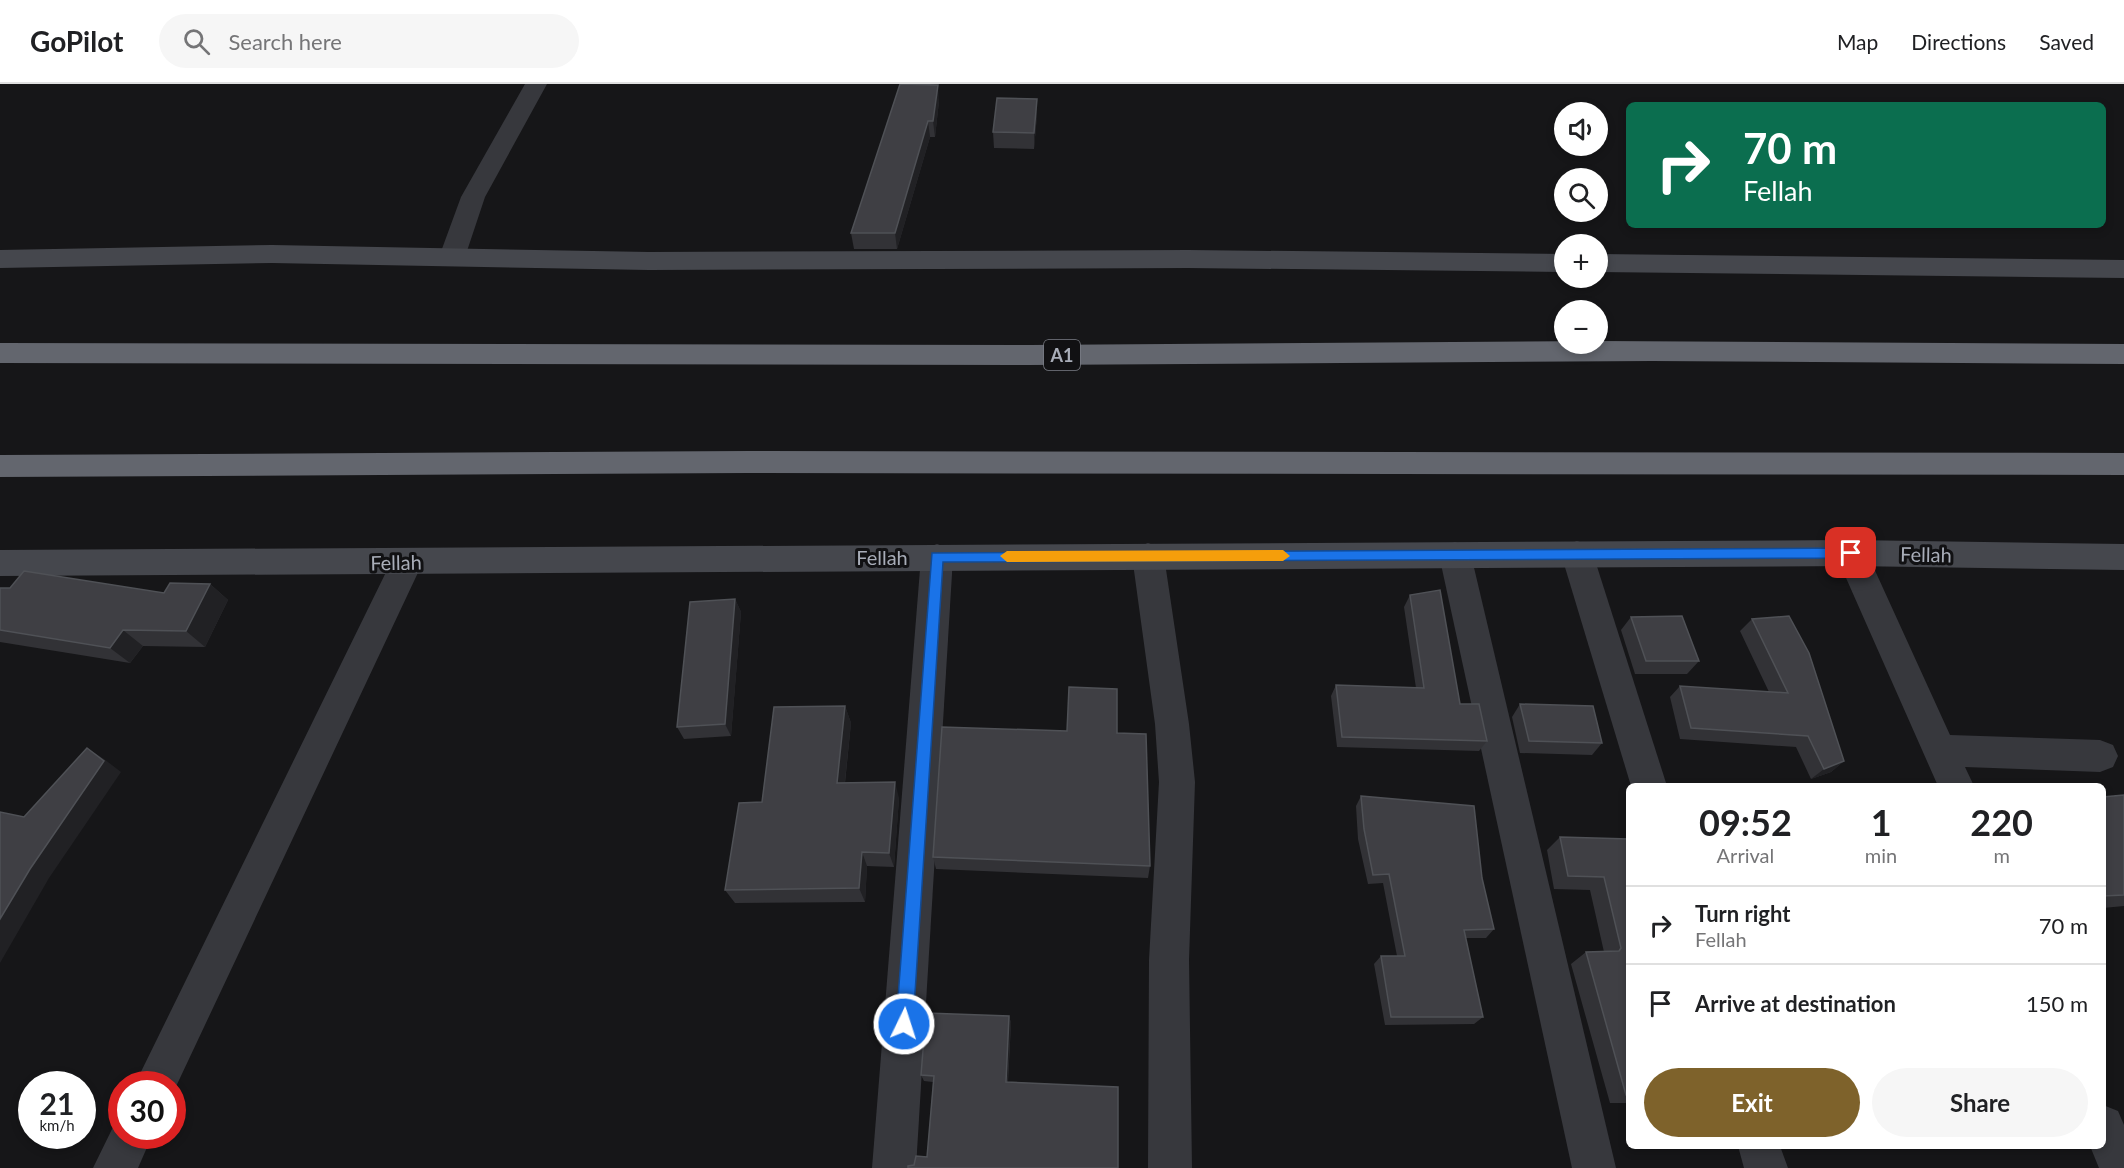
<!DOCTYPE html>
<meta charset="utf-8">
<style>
:root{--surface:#fff;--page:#f6f6f6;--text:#202124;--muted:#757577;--line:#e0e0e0;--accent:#7e622b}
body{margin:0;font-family:Lato,sans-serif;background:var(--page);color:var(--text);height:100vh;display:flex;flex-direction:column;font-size:22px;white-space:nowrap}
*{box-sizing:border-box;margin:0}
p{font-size:20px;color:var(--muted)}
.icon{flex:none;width:33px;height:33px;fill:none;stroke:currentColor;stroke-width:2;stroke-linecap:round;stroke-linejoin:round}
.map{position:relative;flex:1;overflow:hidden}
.side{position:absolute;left:1626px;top:699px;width:480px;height:366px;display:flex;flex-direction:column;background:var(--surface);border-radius:9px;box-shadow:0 3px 9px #0003}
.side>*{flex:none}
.hud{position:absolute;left:1626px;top:18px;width:480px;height:126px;border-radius:9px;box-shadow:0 3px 9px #0003;background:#0b6e4f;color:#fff;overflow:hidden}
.buttons{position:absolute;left:1554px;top:18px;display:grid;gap:12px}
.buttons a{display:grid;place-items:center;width:54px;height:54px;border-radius:50%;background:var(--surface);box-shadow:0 3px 9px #0003;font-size:30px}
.speed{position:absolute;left:18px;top:987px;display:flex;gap:12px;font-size:30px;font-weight:700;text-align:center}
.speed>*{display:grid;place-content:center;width:78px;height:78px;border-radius:50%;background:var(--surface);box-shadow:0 3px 9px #0003;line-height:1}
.speed small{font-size:15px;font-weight:400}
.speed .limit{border:9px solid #d22;background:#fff;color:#111}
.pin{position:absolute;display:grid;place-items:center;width:51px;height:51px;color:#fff;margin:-26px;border-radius:12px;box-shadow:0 3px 9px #0006}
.me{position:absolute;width:66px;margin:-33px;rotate:4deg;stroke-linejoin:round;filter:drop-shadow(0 0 4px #0008)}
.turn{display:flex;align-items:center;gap:21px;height:126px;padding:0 18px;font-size:27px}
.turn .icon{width:78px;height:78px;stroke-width:2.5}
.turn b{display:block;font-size:42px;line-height:51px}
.eta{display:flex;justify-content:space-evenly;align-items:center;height:102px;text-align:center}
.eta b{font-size:36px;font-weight:700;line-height:42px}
.cta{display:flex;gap:12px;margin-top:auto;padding:12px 18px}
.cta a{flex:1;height:69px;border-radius:36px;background:var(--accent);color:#fff;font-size:24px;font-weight:700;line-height:69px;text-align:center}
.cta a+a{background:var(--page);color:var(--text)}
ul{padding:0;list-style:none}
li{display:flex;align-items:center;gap:18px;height:78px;padding:0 18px;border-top:2px solid var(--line)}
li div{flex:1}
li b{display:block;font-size:22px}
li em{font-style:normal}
header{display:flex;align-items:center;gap:36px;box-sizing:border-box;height:84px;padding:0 30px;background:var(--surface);border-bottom:2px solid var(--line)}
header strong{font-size:28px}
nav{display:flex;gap:33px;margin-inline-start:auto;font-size:21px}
.search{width:420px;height:54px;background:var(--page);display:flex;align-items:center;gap:15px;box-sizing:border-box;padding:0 21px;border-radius:33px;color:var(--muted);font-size:22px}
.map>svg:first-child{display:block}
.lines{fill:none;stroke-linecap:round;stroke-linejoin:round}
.street{fill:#37383d;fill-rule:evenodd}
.secondary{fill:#45474d;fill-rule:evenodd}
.highway{fill:#63666e;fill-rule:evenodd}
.wall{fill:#323236}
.shaded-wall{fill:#212124}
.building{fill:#3f3f44;stroke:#4f5156;stroke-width:1.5}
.route{fill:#1a73e8;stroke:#114b97;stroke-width:1.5}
.slow{fill:#f59e0b}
.labels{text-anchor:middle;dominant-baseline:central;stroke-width:6;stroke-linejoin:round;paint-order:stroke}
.shield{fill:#111113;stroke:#7b7e86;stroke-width:1.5}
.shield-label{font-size:18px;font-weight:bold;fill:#a8adb8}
.street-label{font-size:20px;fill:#a8adb8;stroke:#111113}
</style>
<header>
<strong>GoPilot</strong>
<div class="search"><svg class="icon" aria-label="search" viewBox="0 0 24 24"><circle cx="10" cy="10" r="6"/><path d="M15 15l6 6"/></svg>Search here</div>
<nav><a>Map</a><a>Directions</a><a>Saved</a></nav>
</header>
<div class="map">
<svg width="2124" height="1084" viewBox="0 0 2124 1084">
<rect width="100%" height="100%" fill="#161618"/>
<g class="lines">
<g class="street">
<polygon points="525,0 547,0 485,113 465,173 461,179 452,182 443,179 439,173 461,113"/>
<polygon points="1851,456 1862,460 1867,469 1950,651 2100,656 2113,661 2118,672 2113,683 2100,688 1965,683 1974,702 1938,702 1835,469 1840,460"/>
<polygon points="1577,457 1588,461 1593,470 1667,702 1631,702 1561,470 1566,461"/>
<polygon points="1455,458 1466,462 1471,471 1616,1084 1572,1084 1439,471 1444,462"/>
<polygon points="1148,459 1159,463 1164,472 1189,640 1195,698 1189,876 1192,1084 1148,1084 1149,876 1159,698 1155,640 1132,472 1137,463"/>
<polygon points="937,460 948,464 953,473 916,1084 872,1084 921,473 926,464"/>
<polygon points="407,465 418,469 423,478 172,1011 172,1000 135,1000 391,478 396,469"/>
<polygon points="2103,1021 2118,1027 2124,1041 2124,1084 2099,1084 2090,1062 2103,1062"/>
<polygon points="122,1035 122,1052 152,1052 138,1084 93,1084 116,1037"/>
<polygon points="1738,1062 1780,1062 1788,1084 1744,1084"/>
</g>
<g class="secondary">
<polygon points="272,161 649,168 1188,166 1564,170 1564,188 1188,184 649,186 272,179 0,184 0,166"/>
<polygon points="1598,170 2124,176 2124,194 1598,188"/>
<polygon points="1851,456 2124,460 2124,486 1851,482 0,492 0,466"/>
</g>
<g class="highway">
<polygon points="1598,257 2124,260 2124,280 1652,277 1030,281 0,279 0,259 1030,261"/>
<polygon points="747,367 2124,369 2124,391 747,389 0,393 0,371"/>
</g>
</g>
<g class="wall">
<polygon points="939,17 935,53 930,53 897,165 854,165 851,149"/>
<polygon points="1037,31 1034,65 994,64 993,48"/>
<polygon points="210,500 228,516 205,563 143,562 130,579 0,558 0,504 164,509"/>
<polygon points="1410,511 1460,620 1487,657 1479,667 1337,663 1331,612 1336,601 1416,604 1404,523"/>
<polygon points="735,515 741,528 731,652 684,655 677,643"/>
<polygon points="1631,533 1699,577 1687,590 1635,590 1621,546"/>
<polygon points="1752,535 1844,677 1831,688 1811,695 1796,663 1680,655 1670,613 1680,602 1769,608 1740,547"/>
<polygon points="1520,620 1602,659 1592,671 1520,669 1512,633"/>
<polygon points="845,622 851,639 845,699 899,714 894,783 867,782 865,818 735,819 725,806"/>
<polygon points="1067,647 1117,649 1150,782 1148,794 936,785 933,773"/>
<polygon points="2124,711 2124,822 2103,824 2103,713"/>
<polygon points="1361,712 1482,794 1494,845 1486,854 1466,854 1483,933 1474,940 1385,941 1374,880 1381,872 1397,872 1383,799 1368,800 1358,755 1356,722"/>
<polygon points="1560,753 1629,755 1629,1019 1610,1019 1571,880 1586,868 1604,868 1590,806 1554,805 1547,766"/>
<polygon points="1009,932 1011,939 1008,998 1118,1003 914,1081 927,1073 933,998 924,997 921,991"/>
</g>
<g class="shaded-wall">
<polygon points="938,1 939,17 935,53 933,37"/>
<polygon points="1037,15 1037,31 1034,65 1034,49"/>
<polygon points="928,37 930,53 897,165 895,149"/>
<polygon points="210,500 228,516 205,563 186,547"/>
<polygon points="735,515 741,528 731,652 725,640"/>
<polygon points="123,546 143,562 130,579 110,564"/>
<polygon points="845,622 851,639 843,715 837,699"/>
<polygon points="87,664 104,675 121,688 49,794 0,879 0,835 30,785"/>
<polygon points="1844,677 1831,688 1811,695 1824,685"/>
<polygon points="895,698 899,714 894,783 889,769"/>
<polygon points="862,768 867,782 865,818 859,804"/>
<polygon points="1009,932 1011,939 1007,1004 1006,998"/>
</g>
<g class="building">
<polygon points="900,0 938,1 933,37 928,37 895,149 851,149"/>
<polygon points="997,14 1037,15 1034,49 993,48"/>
<polygon points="24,487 164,509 170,499 210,500 186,547 123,546 110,564 0,546 0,504 10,504"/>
<polygon points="1440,506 1460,620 1479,620 1487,657 1342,653 1336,601 1424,604 1410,511"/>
<polygon points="735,515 725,640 677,643 690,518"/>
<polygon points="1682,532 1699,577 1646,577 1631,533"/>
<polygon points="1789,532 1809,569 1844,677 1824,685 1808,652 1691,644 1680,602 1788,609 1752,535"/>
<polygon points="1069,603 1117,605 1117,649 1146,650 1150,782 933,773 942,643 1067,647"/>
<polygon points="1520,620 1593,622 1602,659 1529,657"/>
<polygon points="845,622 837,699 895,698 889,769 862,768 859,804 725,806 739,719 762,718 774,623"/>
<polygon points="87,664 104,677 30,785 0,835 0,728 24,733"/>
<polygon points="2124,711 2124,811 2103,812 2103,713"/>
<polygon points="1361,712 1474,722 1482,794 1494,845 1464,846 1483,933 1391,933 1381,872 1405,872 1389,790 1373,791 1364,745"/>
<polygon points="1560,753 1629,755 1629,1011 1626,1011 1586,868 1619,867 1621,864 1604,793 1568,792"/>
<polygon points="926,929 1009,932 1006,998 1118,1003 1118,1084 908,1084 908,1082 914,1081 916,1072 927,1073 934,992 921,991"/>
</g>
<polygon class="route" points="1851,464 1858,469 1851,474 943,478 913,940 910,946 904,948 898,946 896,940 932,469"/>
<polygon class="slow" points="1283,466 1290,472 1283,477 1007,478 1000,472 1007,467"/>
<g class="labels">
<rect class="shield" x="1044" y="256" width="36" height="30" rx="4.5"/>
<g class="shield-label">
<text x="1062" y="271">A1</text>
</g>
<g class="street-label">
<text transform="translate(1926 470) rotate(1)">Fellah</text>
<text x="882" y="473">Fellah</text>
<text transform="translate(396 478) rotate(-1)">Fellah</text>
</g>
</g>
</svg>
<div class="buttons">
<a><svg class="icon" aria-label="sound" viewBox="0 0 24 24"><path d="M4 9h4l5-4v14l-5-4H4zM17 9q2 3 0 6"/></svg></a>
<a><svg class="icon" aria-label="search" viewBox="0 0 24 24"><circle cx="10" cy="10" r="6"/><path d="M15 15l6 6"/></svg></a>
<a>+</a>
<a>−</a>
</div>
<div class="speed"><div>21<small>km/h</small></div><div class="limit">30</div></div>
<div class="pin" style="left:1851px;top:469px;background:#d93025"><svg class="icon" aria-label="arrive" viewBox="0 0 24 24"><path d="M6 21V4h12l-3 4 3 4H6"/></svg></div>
<svg class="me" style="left:904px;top:940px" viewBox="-20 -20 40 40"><circle r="17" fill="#1a73e8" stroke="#fff" stroke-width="3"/><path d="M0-11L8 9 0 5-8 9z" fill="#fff"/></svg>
<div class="hud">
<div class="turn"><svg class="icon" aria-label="right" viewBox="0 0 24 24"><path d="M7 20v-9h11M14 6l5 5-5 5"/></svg><div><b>70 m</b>Fellah</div></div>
</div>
<section class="side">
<div class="eta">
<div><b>09:52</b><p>Arrival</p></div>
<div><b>1</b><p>min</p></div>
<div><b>220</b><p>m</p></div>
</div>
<ul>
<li><svg class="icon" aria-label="right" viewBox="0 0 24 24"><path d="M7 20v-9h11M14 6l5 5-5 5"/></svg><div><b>Turn right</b><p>Fellah</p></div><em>70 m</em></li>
<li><svg class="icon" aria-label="arrive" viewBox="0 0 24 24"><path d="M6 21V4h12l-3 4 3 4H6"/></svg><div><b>Arrive at destination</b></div><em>150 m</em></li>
</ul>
<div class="cta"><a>Exit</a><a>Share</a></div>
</section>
</div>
